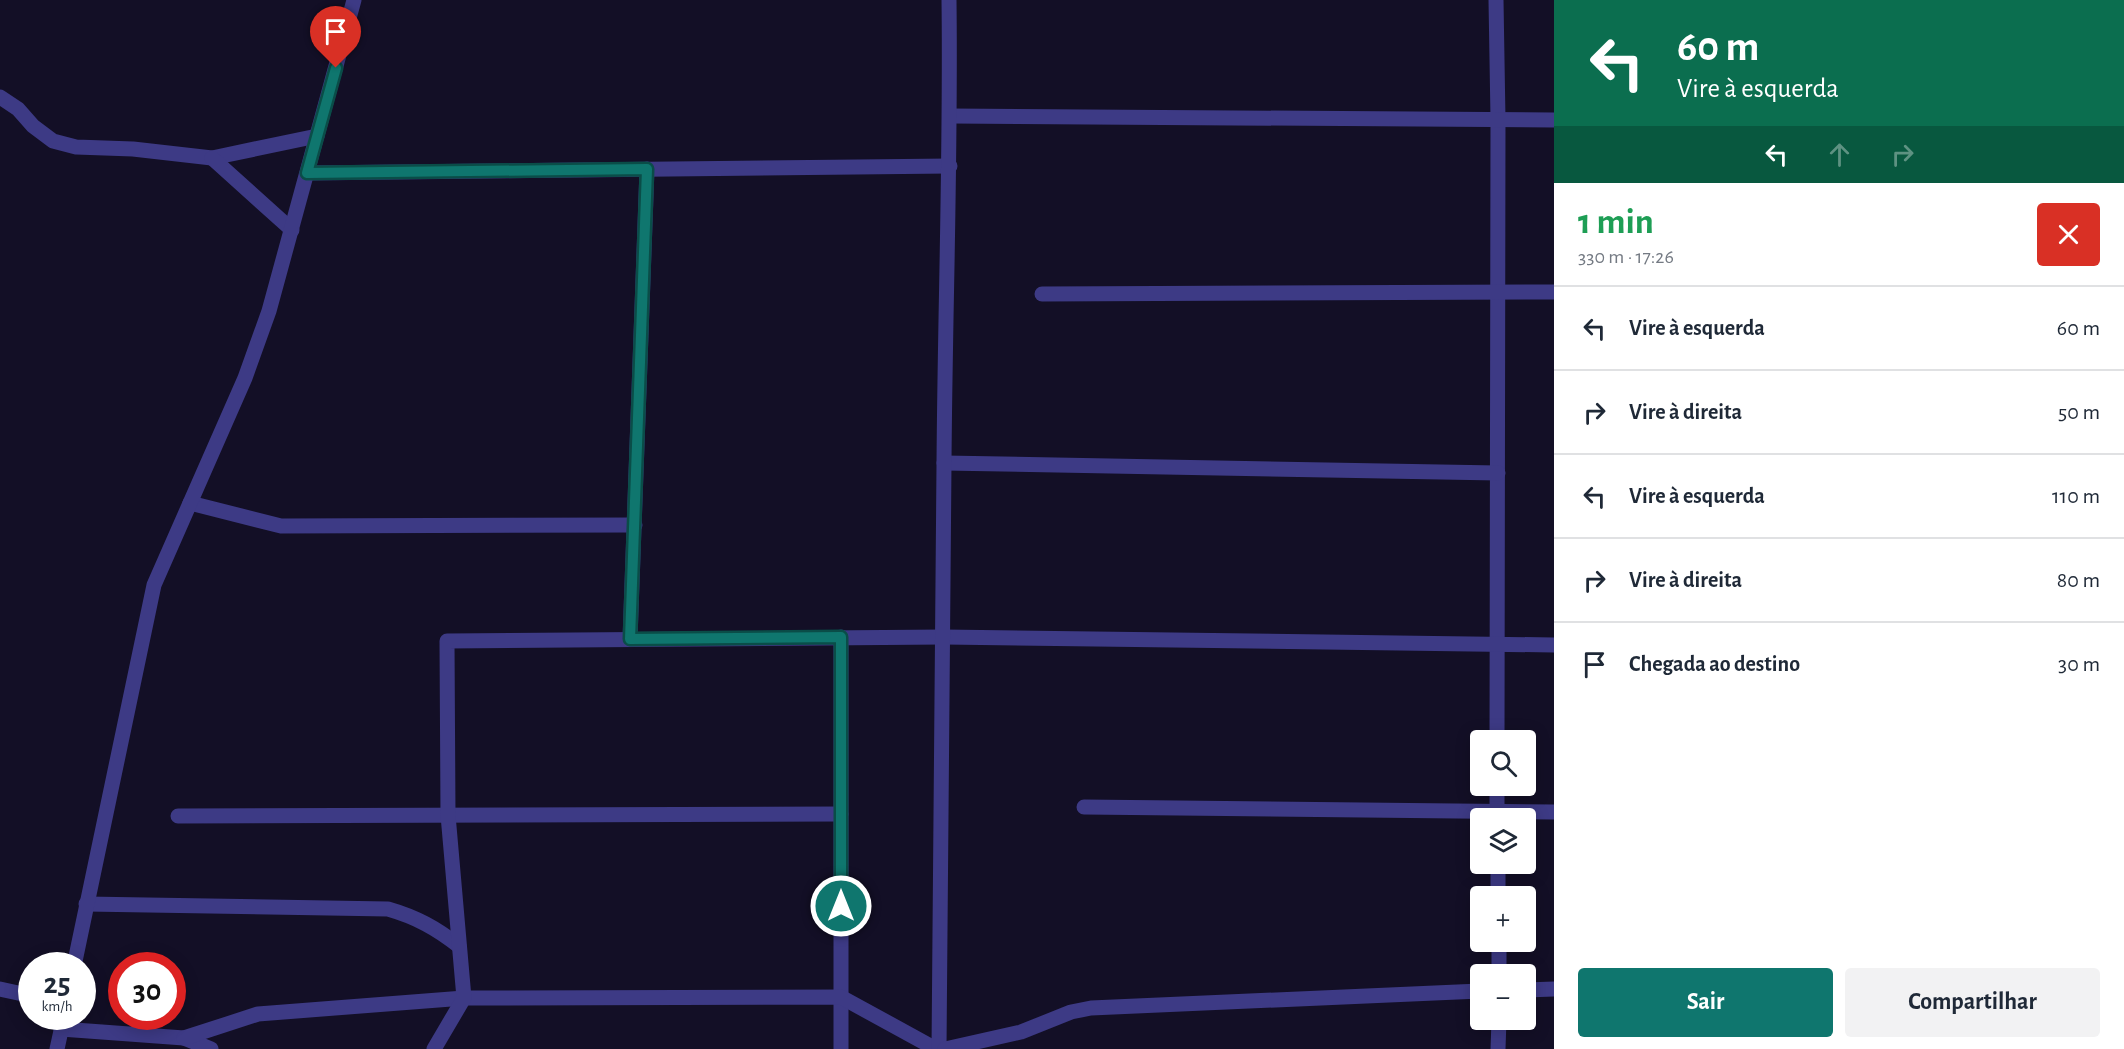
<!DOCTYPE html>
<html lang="pt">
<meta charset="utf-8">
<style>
:root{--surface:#fff;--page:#f2f2f3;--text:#1f2937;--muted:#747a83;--line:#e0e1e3;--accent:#0f766e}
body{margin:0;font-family:"Alegreya Sans",sans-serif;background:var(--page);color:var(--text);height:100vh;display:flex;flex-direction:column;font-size:22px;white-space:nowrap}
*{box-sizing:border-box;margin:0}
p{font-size:20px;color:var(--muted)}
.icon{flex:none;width:33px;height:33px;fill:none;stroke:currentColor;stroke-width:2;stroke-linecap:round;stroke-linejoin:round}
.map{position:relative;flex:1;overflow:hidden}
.details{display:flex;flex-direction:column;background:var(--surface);width:570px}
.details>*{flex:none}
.top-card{background:#0b6e4f;color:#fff;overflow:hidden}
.fabs{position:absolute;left:1470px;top:730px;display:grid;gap:12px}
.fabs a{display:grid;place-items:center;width:66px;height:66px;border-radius:6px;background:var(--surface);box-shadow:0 3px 15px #0003;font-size:30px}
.speed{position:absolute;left:18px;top:952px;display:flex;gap:12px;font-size:30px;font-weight:700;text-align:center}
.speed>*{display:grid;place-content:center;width:78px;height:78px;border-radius:50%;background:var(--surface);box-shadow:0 3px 15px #0003;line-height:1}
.speed small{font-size:15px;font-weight:400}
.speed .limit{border:9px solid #d22;background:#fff;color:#111}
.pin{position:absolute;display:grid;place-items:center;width:51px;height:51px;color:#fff;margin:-62px -26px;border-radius:50% 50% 50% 0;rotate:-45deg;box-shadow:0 0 6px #0007}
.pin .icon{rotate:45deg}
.me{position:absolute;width:66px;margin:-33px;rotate:0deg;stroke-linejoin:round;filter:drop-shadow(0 0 4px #0008)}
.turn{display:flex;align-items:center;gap:21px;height:126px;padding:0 24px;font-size:27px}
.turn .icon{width:78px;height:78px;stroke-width:2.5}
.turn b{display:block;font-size:42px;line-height:51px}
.lanes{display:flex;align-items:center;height:57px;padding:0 24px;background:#0003;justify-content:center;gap:30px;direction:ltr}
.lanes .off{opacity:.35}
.round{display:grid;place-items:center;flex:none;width:63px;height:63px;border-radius:6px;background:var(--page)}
.summary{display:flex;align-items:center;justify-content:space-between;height:102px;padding:0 24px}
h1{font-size:36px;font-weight:700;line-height:45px;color:#1e9e55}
.action{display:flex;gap:12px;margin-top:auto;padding:12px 24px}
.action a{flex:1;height:69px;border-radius:6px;background:var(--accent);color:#fff;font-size:24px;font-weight:700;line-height:69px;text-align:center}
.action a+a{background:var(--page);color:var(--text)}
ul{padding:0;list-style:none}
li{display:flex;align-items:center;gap:18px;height:84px;padding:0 24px;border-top:2px solid var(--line)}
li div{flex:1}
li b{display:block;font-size:22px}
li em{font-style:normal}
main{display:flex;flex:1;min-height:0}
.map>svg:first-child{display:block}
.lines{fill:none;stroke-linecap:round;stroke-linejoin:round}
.minor{stroke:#3d3a85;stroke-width:15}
.route-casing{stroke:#0a4d48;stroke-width:15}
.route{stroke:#0f766e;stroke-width:10}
</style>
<main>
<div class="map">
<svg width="1554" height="1049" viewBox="0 0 1554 1049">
<rect width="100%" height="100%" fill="#130f26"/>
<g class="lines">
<g class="minor">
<polyline points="1496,0 1498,119 1497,741"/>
<polyline points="0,97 18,109 33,126 53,141 76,147 133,149 212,158 317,136"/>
<polyline points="951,116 1554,120"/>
<polyline points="212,158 292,230"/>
<polyline points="307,173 950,166"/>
<polyline points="1042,294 1554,292"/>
<polyline points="944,463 1498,473"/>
<polyline points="190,503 281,526 635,525"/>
<polyline points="841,637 841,1049"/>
<polyline points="630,639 647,169"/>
<polyline points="1497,786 1497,819"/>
<polyline points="1084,807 1554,812"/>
<polyline points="178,816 841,814"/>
<polyline points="1498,864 1498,897"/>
<path d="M86 904 388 909C416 917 436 928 459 946"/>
<polyline points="1499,942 1499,975"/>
<polyline points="74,966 154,585 245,378 269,311 354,0"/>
<polyline points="0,989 32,996"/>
<polyline points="1526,990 1554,989"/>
<polyline points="61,1029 184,1038 211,1049"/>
<polyline points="184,1038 258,1014 464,998 841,997 936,1049"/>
<polyline points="57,1049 64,1017"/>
<polyline points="434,1049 464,998 448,815 447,641 944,637 1554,645"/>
<path d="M939 1049C941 854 943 659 944 464 945 309 951 155 949 0"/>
<polyline points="945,1049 1021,1032 1071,1012 1091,1008 1480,991"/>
<polyline points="1498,1049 1499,1020"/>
</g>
</g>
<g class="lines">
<g class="route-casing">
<polyline id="route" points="336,68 307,173 647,169 630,639 841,637 841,906"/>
</g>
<use href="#route" class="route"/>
</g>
</svg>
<div class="fabs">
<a><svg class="icon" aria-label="search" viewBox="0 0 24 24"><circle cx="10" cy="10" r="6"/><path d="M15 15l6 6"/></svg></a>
<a><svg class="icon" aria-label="layers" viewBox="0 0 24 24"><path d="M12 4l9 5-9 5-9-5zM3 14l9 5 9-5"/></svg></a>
<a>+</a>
<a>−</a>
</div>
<div class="speed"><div>25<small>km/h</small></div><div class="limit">30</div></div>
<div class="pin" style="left:336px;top:68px;background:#d93025"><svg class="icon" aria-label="arrive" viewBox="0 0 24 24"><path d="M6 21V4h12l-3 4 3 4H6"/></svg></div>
<svg class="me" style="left:841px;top:906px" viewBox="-20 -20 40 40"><circle r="17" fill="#0f766e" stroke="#fff" stroke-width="3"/><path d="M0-11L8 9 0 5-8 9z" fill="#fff"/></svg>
</div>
<section class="details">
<div class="top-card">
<div class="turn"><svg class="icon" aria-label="left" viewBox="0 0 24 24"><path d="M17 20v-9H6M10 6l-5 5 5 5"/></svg><div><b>60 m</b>Vire à esquerda</div></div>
<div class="lanes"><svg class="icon" aria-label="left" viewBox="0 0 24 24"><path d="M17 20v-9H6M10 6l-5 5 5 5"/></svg><svg class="icon off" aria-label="ahead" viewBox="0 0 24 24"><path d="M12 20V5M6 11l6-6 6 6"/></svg><svg class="icon off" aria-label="right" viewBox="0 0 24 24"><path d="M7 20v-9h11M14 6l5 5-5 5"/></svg></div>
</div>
<div class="summary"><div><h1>1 min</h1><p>330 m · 17:26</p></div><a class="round" style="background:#d93025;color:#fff"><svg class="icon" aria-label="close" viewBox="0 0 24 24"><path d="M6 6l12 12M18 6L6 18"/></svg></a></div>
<ul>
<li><svg class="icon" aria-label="left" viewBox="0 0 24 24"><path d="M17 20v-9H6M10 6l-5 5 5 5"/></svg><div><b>Vire à esquerda</b></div><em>60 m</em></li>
<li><svg class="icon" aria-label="right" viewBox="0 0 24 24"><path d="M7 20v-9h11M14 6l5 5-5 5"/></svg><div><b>Vire à direita</b></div><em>50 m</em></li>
<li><svg class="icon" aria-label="left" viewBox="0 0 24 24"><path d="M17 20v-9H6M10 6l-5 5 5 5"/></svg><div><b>Vire à esquerda</b></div><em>110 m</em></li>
<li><svg class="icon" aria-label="right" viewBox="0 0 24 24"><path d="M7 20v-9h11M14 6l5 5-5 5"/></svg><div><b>Vire à direita</b></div><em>80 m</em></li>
<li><svg class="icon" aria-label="arrive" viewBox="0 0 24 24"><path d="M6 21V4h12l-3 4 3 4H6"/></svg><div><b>Chegada ao destino</b></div><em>30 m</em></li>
</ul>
<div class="action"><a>Sair</a><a>Compartilhar</a></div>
</section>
</main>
